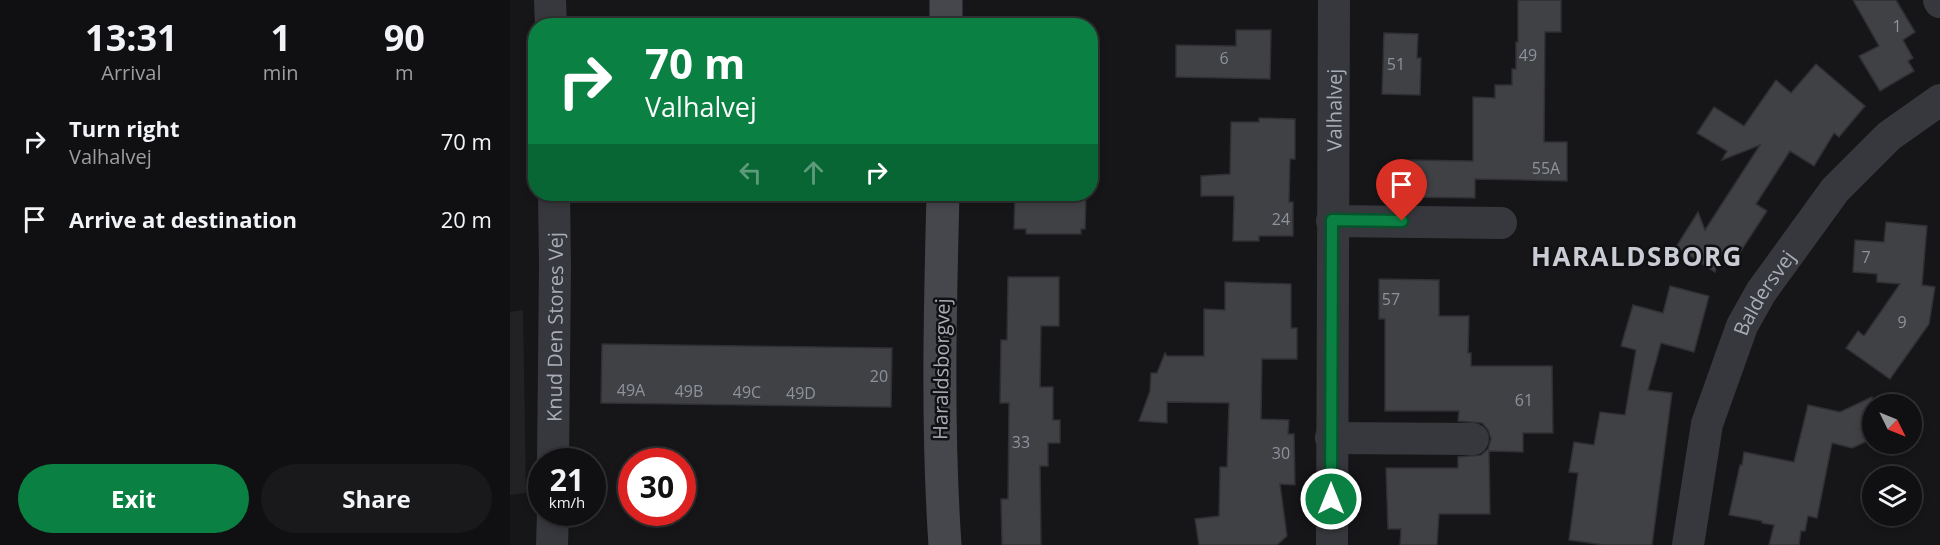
<!DOCTYPE html>
<style>
:root{--surface:#101012;--page:#19191b;--text:#f1f3f6;--muted:#9c9d9f;--line:#303032;--accent:#0b8043}
body{margin:0;font-family:"Open Sans",sans-serif;background:var(--page);color:var(--text);height:100vh;display:flex;flex-direction:column;font-size:22px;white-space:nowrap}
*{box-sizing:border-box;margin:0}
p{font-size:20px;color:var(--muted)}
.icon{flex:none;width:33px;height:33px;fill:none;stroke:currentColor;stroke-width:2;stroke-linecap:round;stroke-linejoin:round}
.map{position:relative;flex:1;overflow:hidden}
.panel{display:flex;flex-direction:column;background:var(--surface);width:510px}
.panel>*{flex:none}
.top-card{position:absolute;left:18px;top:18px;width:570px;height:183px;border-radius:24px;box-shadow:0 3px 9px #0003,0 0 0 2px var(--line);background:#0b8043;color:#fff;overflow:hidden}
.needle{width:39px;rotate:133deg}
.fabs{position:absolute;left:1352px;top:394px;display:grid;gap:12px}
.fabs a{display:grid;place-items:center;width:60px;height:60px;border-radius:50%;background:var(--surface);box-shadow:0 3px 9px #0003,0 0 0 2px var(--line);font-size:30px}
.speed{position:absolute;left:18px;top:448px;display:flex;gap:12px;font-size:30px;font-weight:700;text-align:center}
.speed>*{display:grid;place-content:center;width:78px;height:78px;border-radius:50%;background:var(--surface);box-shadow:0 3px 9px #0003,0 0 0 2px var(--line);line-height:1}
.speed small{font-size:15px;font-weight:400}
.speed .limit{border:9px solid #d22;background:#fff;color:#111}
.pin{position:absolute;display:grid;place-items:center;width:51px;height:51px;color:#fff;margin:-62px -26px;border-radius:50% 50% 50% 0;rotate:-45deg;box-shadow:0 0 6px #0007}
.pin .icon{rotate:45deg}
.me{position:absolute;width:66px;margin:-33px;rotate:0deg;stroke-linejoin:round;filter:drop-shadow(0 0 4px #0008)}
.turn{display:flex;align-items:center;gap:21px;height:126px;padding:0 18px;font-size:27px}
.turn .icon{width:78px;height:78px;stroke-width:2.5}
.turn b{display:block;font-size:42px;line-height:51px}
.lanes{display:flex;align-items:center;height:57px;padding:0 18px;background:#0003;justify-content:center;gap:30px;direction:ltr}
.lanes .off{opacity:.35}
.eta{display:flex;justify-content:space-evenly;align-items:center;height:102px;text-align:center}
.eta b{font-size:36px;font-weight:700;line-height:42px}
.cta{display:flex;gap:12px;margin-top:auto;padding:12px 18px}
.cta a{flex:1;height:69px;border-radius:36px;background:var(--accent);color:#fff;font-size:24px;font-weight:700;line-height:69px;text-align:center}
.cta a+a{background:var(--page);color:var(--text)}
ul{padding:0;list-style:none}
li{display:flex;align-items:center;gap:18px;height:78px;padding:0 18px}
li div{flex:1}
li b{display:block;font-size:22px}
li em{font-style:normal}
main{display:flex;flex:1;min-height:0}
.map>svg:first-child{display:block}
.built{fill:#222225}
.building{fill:#404145;stroke:#303034;stroke-width:1.5}
.lines{fill:none;stroke-linecap:round;stroke-linejoin:round}
.street{stroke:#37383d;stroke-width:32}
.secondary{stroke:#45474d;stroke-width:33}
.route-casing{stroke:#07532c;stroke-width:15}
.route{stroke:#0b8043;stroke-width:10}
.labels{text-anchor:middle;dominant-baseline:central;stroke-width:5;stroke-linejoin:round;paint-order:stroke}
.number-label{font-size:16px;fill:#8e929b}
.street-label{font-size:20px;fill:#a8adb8;stroke:#111113}
.district-label{font-size:26px;font-weight:bold;letter-spacing:1.5px;fill:#c9ccd4;stroke:#111113}
</style>
<main>
<section class="panel">
<div class="eta">
<div><b>13:31</b><p>Arrival</p></div>
<div><b>1</b><p>min</p></div>
<div><b>90</b><p>m</p></div>
</div>
<ul>
<li><svg class="icon" aria-label="right" viewBox="0 0 24 24"><path d="M7 20v-9h11M14 6l5 5-5 5"/></svg><div><b>Turn right</b><p>Valhalvej</p></div><em>70 m</em></li>
<li><svg class="icon" aria-label="arrive" viewBox="0 0 24 24"><path d="M6 21V4h12l-3 4 3 4H6"/></svg><div><b>Arrive at destination</b></div><em>20 m</em></li>
</ul>
<div class="cta"><a>Exit</a><a>Share</a></div>
</section>
<div class="map">
<svg width="1430" height="545" viewBox="0 0 1430 545">
<rect width="100%" height="100%" fill="#161618"/>
<polygon class="built" points="13,310 16,493 0,495 0,312"/>
<g class="building">
<polygon points="1008,0 1051,0 1051,32 1035,32 1034,142 1057,142 1057,181 965,179 965,198 899,197 899,160 963,161 963,97 985,98 985,85 1002,85 1002,69 1006,69 1006,42 1008,42"/>
<polygon points="1343,0 1386,0 1405,32 1393,40 1403,58 1398,61 1404,71 1370,91 1349,56 1369,46"/>
<polygon points="726,30 761,30 760,79 666,77 666,45 726,46"/>
<polygon points="874,33 908,34 907,58 911,58 910,95 872,94"/>
<polygon points="1306,64 1355,106 1329,137 1324,133 1304,166 1280,151 1246,204 1257,211 1223,263 1210,254 1205,272 1166,247 1188,212 1195,230 1250,145 1212,160 1217,151 1187,133 1204,107 1234,126 1266,80 1281,93"/>
<polygon points="749,118 785,119 785,159 780,159 779,202 783,202 783,236 749,236 749,241 723,241 724,196 691,196 691,176 720,174 721,122 749,122"/>
<polygon points="505,194 576,194 575,229 571,229 571,234 516,234 516,229 504,229"/>
<polygon points="1376,222 1417,226 1412,285 1425,287 1419,324 1380,379 1336,348 1348,331 1354,336 1390,284 1367,282 1367,274 1343,272 1345,240 1374,242"/>
<polygon points="498,277 549,277 549,326 531,326 530,387 543,387 543,420 550,420 550,443 538,443 538,466 530,466 531,545 492,545 491,499 498,499 499,403 490,403 491,340 497,340"/>
<polygon points="869,279 929,280 929,316 959,316 958,353 961,353 961,366 1042,366 1043,433 1013,433 1013,452 979,451 980,514 929,514 927,545 890,545 891,529 878,529 876,468 948,468 948,457 971,455 978,449 981,439 978,430 972,423 948,421 949,411 875,411 875,319 869,319"/>
<polygon points="715,282 781,284 781,328 787,328 787,359 752,359 751,419 779,420 778,434 784,434 785,485 770,484 777,536 767,545 689,545 685,519 709,516 710,467 717,467 719,403 657,402 657,423 629,421 640,391 641,373 647,373 655,353 657,356 694,356 694,309 715,310"/>
<polygon points="1160,286 1199,296 1184,352 1151,343 1138,390 1162,393 1142,545 1094,545 1059,540 1068,473 1059,472 1064,442 1084,445 1090,412 1115,415 1126,350 1111,346 1123,305 1153,313"/>
<polygon points="92,344 382,348 381,407 91,403"/>
<polygon points="1362,397 1362,439 1342,448 1322,443 1307,518 1298,516 1295,531 1291,531 1289,545 1259,545 1264,525 1252,523 1252,521 1219,515 1230,465 1232,465 1234,452 1284,462 1298,405 1330,412"/>
</g>
<g class="lines">
<g class="street">
<polyline points="40,0 41,26"/>
<polyline points="1429,0 1430,2"/>
<polyline points="822,221 991,223"/>
<polyline points="821,438 963,439"/>
<path id="s1" d="M43 462 45 265 44 194"/>
<polyline points="42,545 43,513"/>
<path id="s2" d="M822 545 824 0"/>
<path id="s3" d="M1178 545 1197 424 1232 326 1251 292 1325 190 1379 136 1430 100"/>
</g>
<g class="secondary">
<polyline points="436,26 436,0"/>
<path d="M433 194C430 311 427 428 435 545"/>
</g>
</g>
<g class="lines">
<g class="route-casing">
<polyline id="route" points="821,499 822,220 892,221"/>
</g>
<use href="#route" class="route"/>
</g>
<g class="labels">
<g class="number-label">
<text x="1387" y="26">1</text>
<text x="1018" y="55">49</text>
<text x="714" y="58">6</text>
<text x="886" y="64">51</text>
<text x="1036" y="168">55A</text>
<text x="771" y="219">24</text>
<text x="1356" y="257">7</text>
<text x="881" y="299">57</text>
<text x="1392" y="322">9</text>
<text x="369" y="376">20</text>
<text x="121" y="390">49A</text>
<text x="179" y="391">49B</text>
<text x="237" y="392">49C</text>
<text x="291" y="393">49D</text>
<text x="1014" y="400">61</text>
<text x="511" y="442">33</text>
<text x="771" y="453">30</text>
</g>
<g class="street-label">
<text stroke="none"><textPath href="#s2" startOffset="435">Valhalvej</textPath></text>
<text stroke="none"><textPath href="#s3" startOffset="266">Baldersvej</textPath></text>
<text stroke="none"><textPath href="#s1" startOffset="135">Knud Den Stores Vej</textPath></text>
<text transform="translate(431 369) rotate(-89)">Haraldsborgvej</text>
</g>
<g class="district-label">
<text x="1127" y="256">HARALDSBORG</text>
</g>
</g>
</svg>
<div class="fabs">
<a><svg class="needle" viewBox="-14 -14 28 28"><path d="M0-13l5 13h-10z" fill="#e53935"/><path d="M0 13l5-13h-10z" fill="#9c9d9f"/></svg></a>
<a><svg class="icon" aria-label="layers" viewBox="0 0 24 24"><path d="M12 4l9 5-9 5-9-5zM3 14l9 5 9-5"/></svg></a>
</div>
<div class="speed"><div>21<small>km/h</small></div><div class="limit">30</div></div>
<div class="pin" style="left:892px;top:221px;background:#d93025"><svg class="icon" aria-label="arrive" viewBox="0 0 24 24"><path d="M6 21V4h12l-3 4 3 4H6"/></svg></div>
<svg class="me" style="left:821px;top:499px" viewBox="-20 -20 40 40"><circle r="17" fill="#0b8043" stroke="#fff" stroke-width="3"/><path d="M0-11L8 9 0 5-8 9z" fill="#fff"/></svg>
<div class="top-card">
<div class="turn"><svg class="icon" aria-label="right" viewBox="0 0 24 24"><path d="M7 20v-9h11M14 6l5 5-5 5"/></svg><div><b>70 m</b>Valhalvej</div></div>
<div class="lanes"><svg class="icon off" aria-label="left" viewBox="0 0 24 24"><path d="M17 20v-9H6M10 6l-5 5 5 5"/></svg><svg class="icon off" aria-label="ahead" viewBox="0 0 24 24"><path d="M12 20V5M6 11l6-6 6 6"/></svg><svg class="icon" aria-label="right" viewBox="0 0 24 24"><path d="M7 20v-9h11M14 6l5 5-5 5"/></svg></div>
</div>
</div>
</main>
